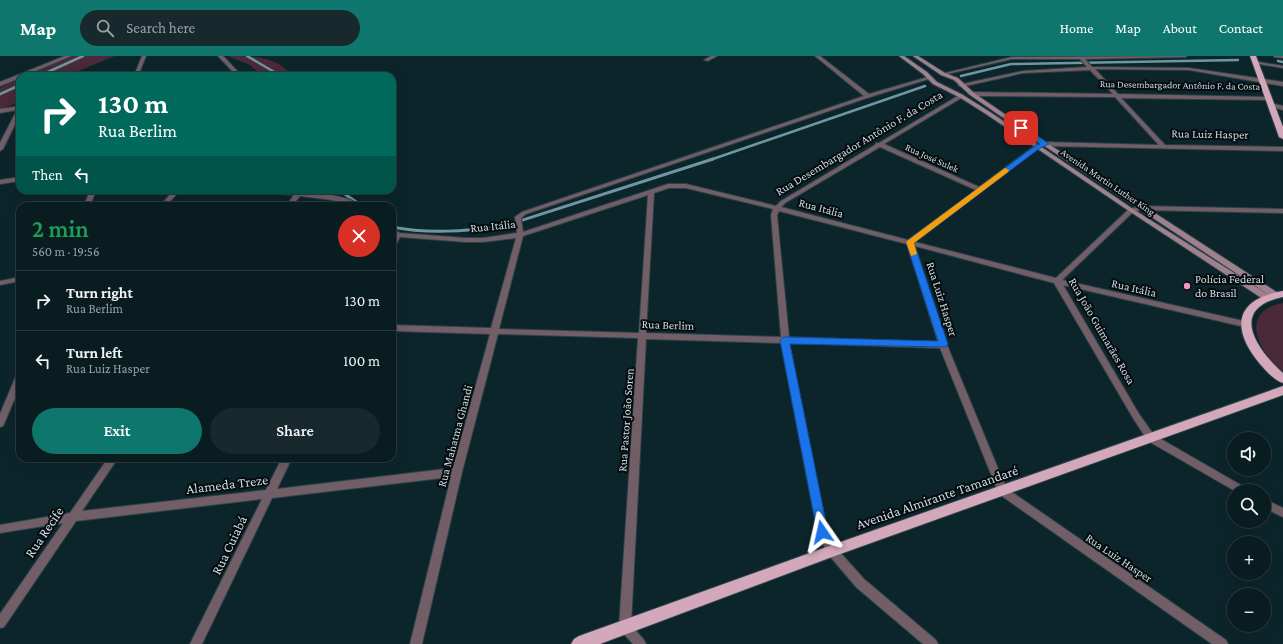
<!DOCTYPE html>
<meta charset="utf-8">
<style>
:root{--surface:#091c20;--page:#17292d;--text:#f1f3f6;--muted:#99a1a5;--line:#293a3e;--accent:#0f766e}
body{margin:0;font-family:"Crimson Pro",serif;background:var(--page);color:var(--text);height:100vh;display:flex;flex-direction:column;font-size:15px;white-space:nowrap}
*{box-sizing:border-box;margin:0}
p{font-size:13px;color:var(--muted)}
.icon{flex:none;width:22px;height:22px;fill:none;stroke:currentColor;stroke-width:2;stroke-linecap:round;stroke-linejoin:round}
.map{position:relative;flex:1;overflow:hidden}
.drawer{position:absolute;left:16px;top:146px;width:380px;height:260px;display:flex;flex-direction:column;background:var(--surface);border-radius:12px;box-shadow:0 4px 16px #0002,0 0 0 1px var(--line)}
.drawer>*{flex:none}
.hud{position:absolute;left:16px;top:16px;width:380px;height:122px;border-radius:12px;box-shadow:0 4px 16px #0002,0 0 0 1px var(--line);background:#00695c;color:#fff;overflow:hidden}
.buttons{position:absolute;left:1227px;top:376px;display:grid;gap:8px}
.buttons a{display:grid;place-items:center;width:44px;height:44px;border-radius:50%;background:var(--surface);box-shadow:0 4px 16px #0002,0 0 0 1px var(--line);font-size:20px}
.pin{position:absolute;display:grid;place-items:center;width:34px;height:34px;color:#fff;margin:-17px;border-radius:8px;box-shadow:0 2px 6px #0006}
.me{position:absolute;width:44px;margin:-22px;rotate:349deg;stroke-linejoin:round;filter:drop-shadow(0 0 3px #0008)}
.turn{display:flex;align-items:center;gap:14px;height:84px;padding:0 16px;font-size:18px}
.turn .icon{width:52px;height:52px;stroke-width:2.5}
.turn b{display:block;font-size:28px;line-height:34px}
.then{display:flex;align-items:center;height:38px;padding:0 16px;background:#0003;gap:8px;font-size:15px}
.round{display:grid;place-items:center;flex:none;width:42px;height:42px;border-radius:21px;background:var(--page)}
.headline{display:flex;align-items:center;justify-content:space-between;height:68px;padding:0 16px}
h1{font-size:24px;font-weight:600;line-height:30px;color:#1e9e55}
.action{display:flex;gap:8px;margin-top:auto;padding:8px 16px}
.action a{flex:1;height:46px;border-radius:24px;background:var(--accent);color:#fff;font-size:16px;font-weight:600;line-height:46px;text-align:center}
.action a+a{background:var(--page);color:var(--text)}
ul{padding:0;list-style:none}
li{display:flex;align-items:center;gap:12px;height:60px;padding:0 16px;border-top:1px solid var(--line)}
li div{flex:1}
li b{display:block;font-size:15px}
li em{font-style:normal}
header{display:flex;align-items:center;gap:24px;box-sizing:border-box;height:56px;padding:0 20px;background:var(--accent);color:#fff}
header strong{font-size:19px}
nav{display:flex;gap:22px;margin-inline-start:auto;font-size:14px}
.search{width:280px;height:36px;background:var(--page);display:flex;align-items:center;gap:10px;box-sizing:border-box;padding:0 14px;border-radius:22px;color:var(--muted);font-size:15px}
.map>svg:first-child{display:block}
.green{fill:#4a2938}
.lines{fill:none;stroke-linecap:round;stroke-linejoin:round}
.stream-far1{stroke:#6f96a1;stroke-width:2.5}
.stream{stroke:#6f96a1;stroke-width:3}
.minor-casing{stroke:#2b4248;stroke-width:2}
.tertiary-casing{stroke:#2b4248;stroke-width:2}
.secondary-casing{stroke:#2b4248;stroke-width:2}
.trunk-casing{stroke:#2b4248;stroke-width:2}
.minor{fill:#715e66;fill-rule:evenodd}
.tertiary{fill:#715e66;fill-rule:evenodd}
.secondary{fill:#9e818d;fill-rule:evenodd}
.trunk{fill:#d2a8ba;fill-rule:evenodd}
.route{fill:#1a73e8;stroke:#114b97}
.slow{fill:#f59e0b}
.poi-dot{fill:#fc8fc2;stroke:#040c0f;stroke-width:1.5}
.labels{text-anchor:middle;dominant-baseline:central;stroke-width:4;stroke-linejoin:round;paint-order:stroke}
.far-street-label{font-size:10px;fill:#cedce0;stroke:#040c0f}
.street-label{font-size:12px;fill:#cedce0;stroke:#040c0f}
.poi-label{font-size:12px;fill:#cedce0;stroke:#040c0f;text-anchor:start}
.near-street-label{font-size:14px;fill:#cedce0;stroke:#040c0f}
</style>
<header>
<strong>Map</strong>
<div class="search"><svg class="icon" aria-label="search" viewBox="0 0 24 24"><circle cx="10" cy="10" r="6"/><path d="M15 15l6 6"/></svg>Search here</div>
<nav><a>Home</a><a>Map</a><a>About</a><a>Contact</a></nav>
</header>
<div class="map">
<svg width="1283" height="588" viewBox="0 0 1283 588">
<rect width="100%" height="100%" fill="#0c252b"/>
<g class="green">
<polygon points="73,0 115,0 66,20 25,20"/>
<path d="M228 0C249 0 280 0 291 20H262L250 9Z"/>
<polygon points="20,22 20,46 0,53 0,32"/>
<path d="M1283 247V315C1258 296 1238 255 1283 247Z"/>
</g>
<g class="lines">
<g class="stream-far1">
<polyline points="247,0 276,17 277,20"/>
<polyline points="1278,5 1283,6"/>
<polyline points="39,20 83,0"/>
<polyline points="961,20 1011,8 1238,4"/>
<polyline points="0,38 20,29"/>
<polyline points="710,104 925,30"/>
</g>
<g class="stream">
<polyline points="339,134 362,150"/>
<path d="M392 171C427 178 466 175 501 171L713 103"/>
</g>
<g class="minor-casing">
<g id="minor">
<polygon points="65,0 71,0 24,20 20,20 20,22 0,30 0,26"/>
<polygon points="142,0 146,0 138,20 134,20"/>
<polygon points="218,0 223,0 242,20 237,20"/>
<polygon points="711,0 717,0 708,5 704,4"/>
<path d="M815 0H820L869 38 928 21 932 22 870 41 526 158 521 162 523 176 668 128H686L776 150 781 145 875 89 876 87H879L961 38 963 39V41L884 88 979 131 1036 89 1045 86 1159 89 1115 41 972 40 969 38 972 36 1113 38 1090 14 1023 17 961 31 958 29 1023 15 1087 11 1080 3H1012L943 19 941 18 1012 1 1187 0 1185 1 1085 3 1092 11 1189 12 1283 26V30L1189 14 1095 13 1118 38 1270 41 1271 42 1268 44 1121 42 1165 89 1283 91V95L1045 90 1040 91 915 186 1056 222 1129 153 1141 150 1283 153V157L1141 154 1133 156 1062 224 1248 266 1249 268 1245 271 1063 229 1139 358 1154 379 1246 432 1248 435H1235L1148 385 1133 362 1054 227 915 190 947 289 1006 432 1226 584 1228 588H1212L999 438 940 292 789 287 827 475 836 492 864 523 936 584 938 588H923L856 531 828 498 818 479 781 287 646 283 631 569 644 584 646 588H633L621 575 619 571 638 282 498 278 462 416 422 588H410L451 421 272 442 202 588H190L262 443 76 465 4 571 0 572V558L63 467 0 477V469L70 457 108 402H118L82 455 266 434 282 402H292L277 433 453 412 490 278 392 275V269L491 272 516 182 483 186H466L400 181 394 192 392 193V184L394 180 392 178V173L400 177 466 182H483L517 177 515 161 522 156 864 40ZM880 91 976 134 908 184 781 151 785 147ZM669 132H686L773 153 771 159 781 281 646 277 654 137ZM648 139 639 277 499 273 523 180ZM779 155 907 188 938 286 789 281 777 159Z"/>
<polygon points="1271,47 1283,50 1283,54 1269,50 1268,49"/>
<polygon points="20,50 20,58 3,93 0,95 0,87 17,54 0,57 0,53"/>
<polygon points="20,121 20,125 0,128 0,124"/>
<polygon points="90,134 96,134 90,150 84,150"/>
<polygon points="174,134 180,134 166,150 160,150"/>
<path d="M250 134 294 136 295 134H299L300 136C317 137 348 139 361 150H352L332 144 300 140 292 150H286L294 139 253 136Z"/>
<polygon points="20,221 20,225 0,229 0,225"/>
<polygon points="20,317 20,330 4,368 3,370 0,371 0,358 16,320 17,318"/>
<polygon points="1264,443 1283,452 1283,461 1264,452"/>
</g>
</g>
<g class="tertiary-casing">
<g id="tertiary">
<polygon points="1274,0 1283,0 1283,2 1274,1"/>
<polygon points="1253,5 1283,10 1283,12 1253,7"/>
</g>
</g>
<g class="secondary-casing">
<g id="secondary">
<polygon points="899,0 904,0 927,16 937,26 963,39 990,56 1133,153 1269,239 1270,241 1269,243 1263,243 1129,155 986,58 959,41 933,28 923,18"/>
<polygon points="913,0 918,0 945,17 958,22 974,37 1047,87 1278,237 1279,239 1278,241 1272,241 1043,89 970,39 954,24 941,19"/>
</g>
</g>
<g class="trunk-casing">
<g id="trunk">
<polygon points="1250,0 1256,0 1283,71 1283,83 1279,81"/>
<path d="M1283 235V241C1228 252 1256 293 1283 317V327C1274 324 1266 315 1260 308 1230 272 1235 243 1283 235Z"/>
<polygon points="1283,330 1283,339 832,501 600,588 571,588 574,583 579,580 832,489"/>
</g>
</g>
<use href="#minor" class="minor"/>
<use href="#tertiary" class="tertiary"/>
<use href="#secondary" class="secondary"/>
<use href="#trunk" class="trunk"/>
</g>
<polygon class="route" points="1018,70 1023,70 1049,88 1040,92 914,187 948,288 946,291 790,288 828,476 826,480 822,481 818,480 780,284 784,281 938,285 906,186 1036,89 1040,88 1018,73"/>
<polygon class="slow" points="1005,112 1009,114 1008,116 914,187 917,198 911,200 906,186 907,185"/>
<circle class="poi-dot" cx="1187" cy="230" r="4"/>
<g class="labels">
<g class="far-street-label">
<text transform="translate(1180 29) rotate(1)">Rua Desembargador Antônio F. da Costa</text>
<text transform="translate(932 102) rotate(24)">Rua José Sulek</text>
<text transform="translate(1108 126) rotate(34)">Avenida Martin Luther King</text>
</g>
<g class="street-label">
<text transform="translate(1210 78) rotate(1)">Rua Luiz Hasper</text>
<text transform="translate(859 87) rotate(-31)">Rua Desembargador Antônio F. da Costa</text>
<text transform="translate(821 152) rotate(15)">Rua Itália</text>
<text transform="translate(493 170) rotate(-6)">Rua Itália</text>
<text transform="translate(1134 232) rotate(13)">Rua Itália</text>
<text transform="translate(942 243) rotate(72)">Rua Luiz Hasper</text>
<text transform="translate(668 269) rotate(2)">Rua Berlim</text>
<text transform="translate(1102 275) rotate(60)">Rua João Guimarães Rosa</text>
<text transform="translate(626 364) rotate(-86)">Rua Pastor João Soren</text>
<text transform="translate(455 380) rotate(-75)">Rua Mahatma Ghandi</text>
<text transform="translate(1119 502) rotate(34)">Rua Luiz Hasper</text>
</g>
<g class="poi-label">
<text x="1195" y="223">Polícia Federal<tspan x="1195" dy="14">do Brasil</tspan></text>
</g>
<g class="near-street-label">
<text transform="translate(227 428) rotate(-7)">Alameda Treze</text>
<text transform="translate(937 441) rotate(-19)">Avenida Almirante Tamandaré</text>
<text transform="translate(44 476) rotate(-56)">Rua Recife</text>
<text transform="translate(229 489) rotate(-64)">Rua Cuiabá</text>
</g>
</g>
</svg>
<div class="buttons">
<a><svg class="icon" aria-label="sound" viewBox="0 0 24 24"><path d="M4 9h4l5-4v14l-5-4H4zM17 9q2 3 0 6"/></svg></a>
<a><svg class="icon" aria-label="search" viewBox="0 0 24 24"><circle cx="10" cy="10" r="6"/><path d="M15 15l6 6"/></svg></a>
<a>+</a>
<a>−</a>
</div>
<div class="pin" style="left:1021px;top:72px;background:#d93025"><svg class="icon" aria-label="arrive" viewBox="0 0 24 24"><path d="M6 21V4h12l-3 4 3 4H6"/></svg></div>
<svg class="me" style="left:822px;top:476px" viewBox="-20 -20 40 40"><path d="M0-17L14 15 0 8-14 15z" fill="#1a73e8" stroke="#fff" stroke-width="4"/></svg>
<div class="hud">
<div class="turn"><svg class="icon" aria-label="right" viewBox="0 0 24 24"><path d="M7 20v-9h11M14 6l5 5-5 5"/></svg><div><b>130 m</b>Rua Berlim</div></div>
<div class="then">Then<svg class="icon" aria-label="left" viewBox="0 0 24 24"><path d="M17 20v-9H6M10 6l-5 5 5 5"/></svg></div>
</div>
<section class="drawer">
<div class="headline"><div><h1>2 min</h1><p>560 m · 19:56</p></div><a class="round" style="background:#d93025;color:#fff"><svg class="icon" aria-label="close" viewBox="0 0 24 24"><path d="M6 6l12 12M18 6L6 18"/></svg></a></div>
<ul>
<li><svg class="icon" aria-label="right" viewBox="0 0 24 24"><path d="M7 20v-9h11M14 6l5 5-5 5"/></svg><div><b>Turn right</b><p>Rua Berlim</p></div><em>130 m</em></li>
<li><svg class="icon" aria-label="left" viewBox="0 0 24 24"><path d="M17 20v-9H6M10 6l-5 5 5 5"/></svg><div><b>Turn left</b><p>Rua Luiz Hasper</p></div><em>100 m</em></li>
</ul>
<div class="action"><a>Exit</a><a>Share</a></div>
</section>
</div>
